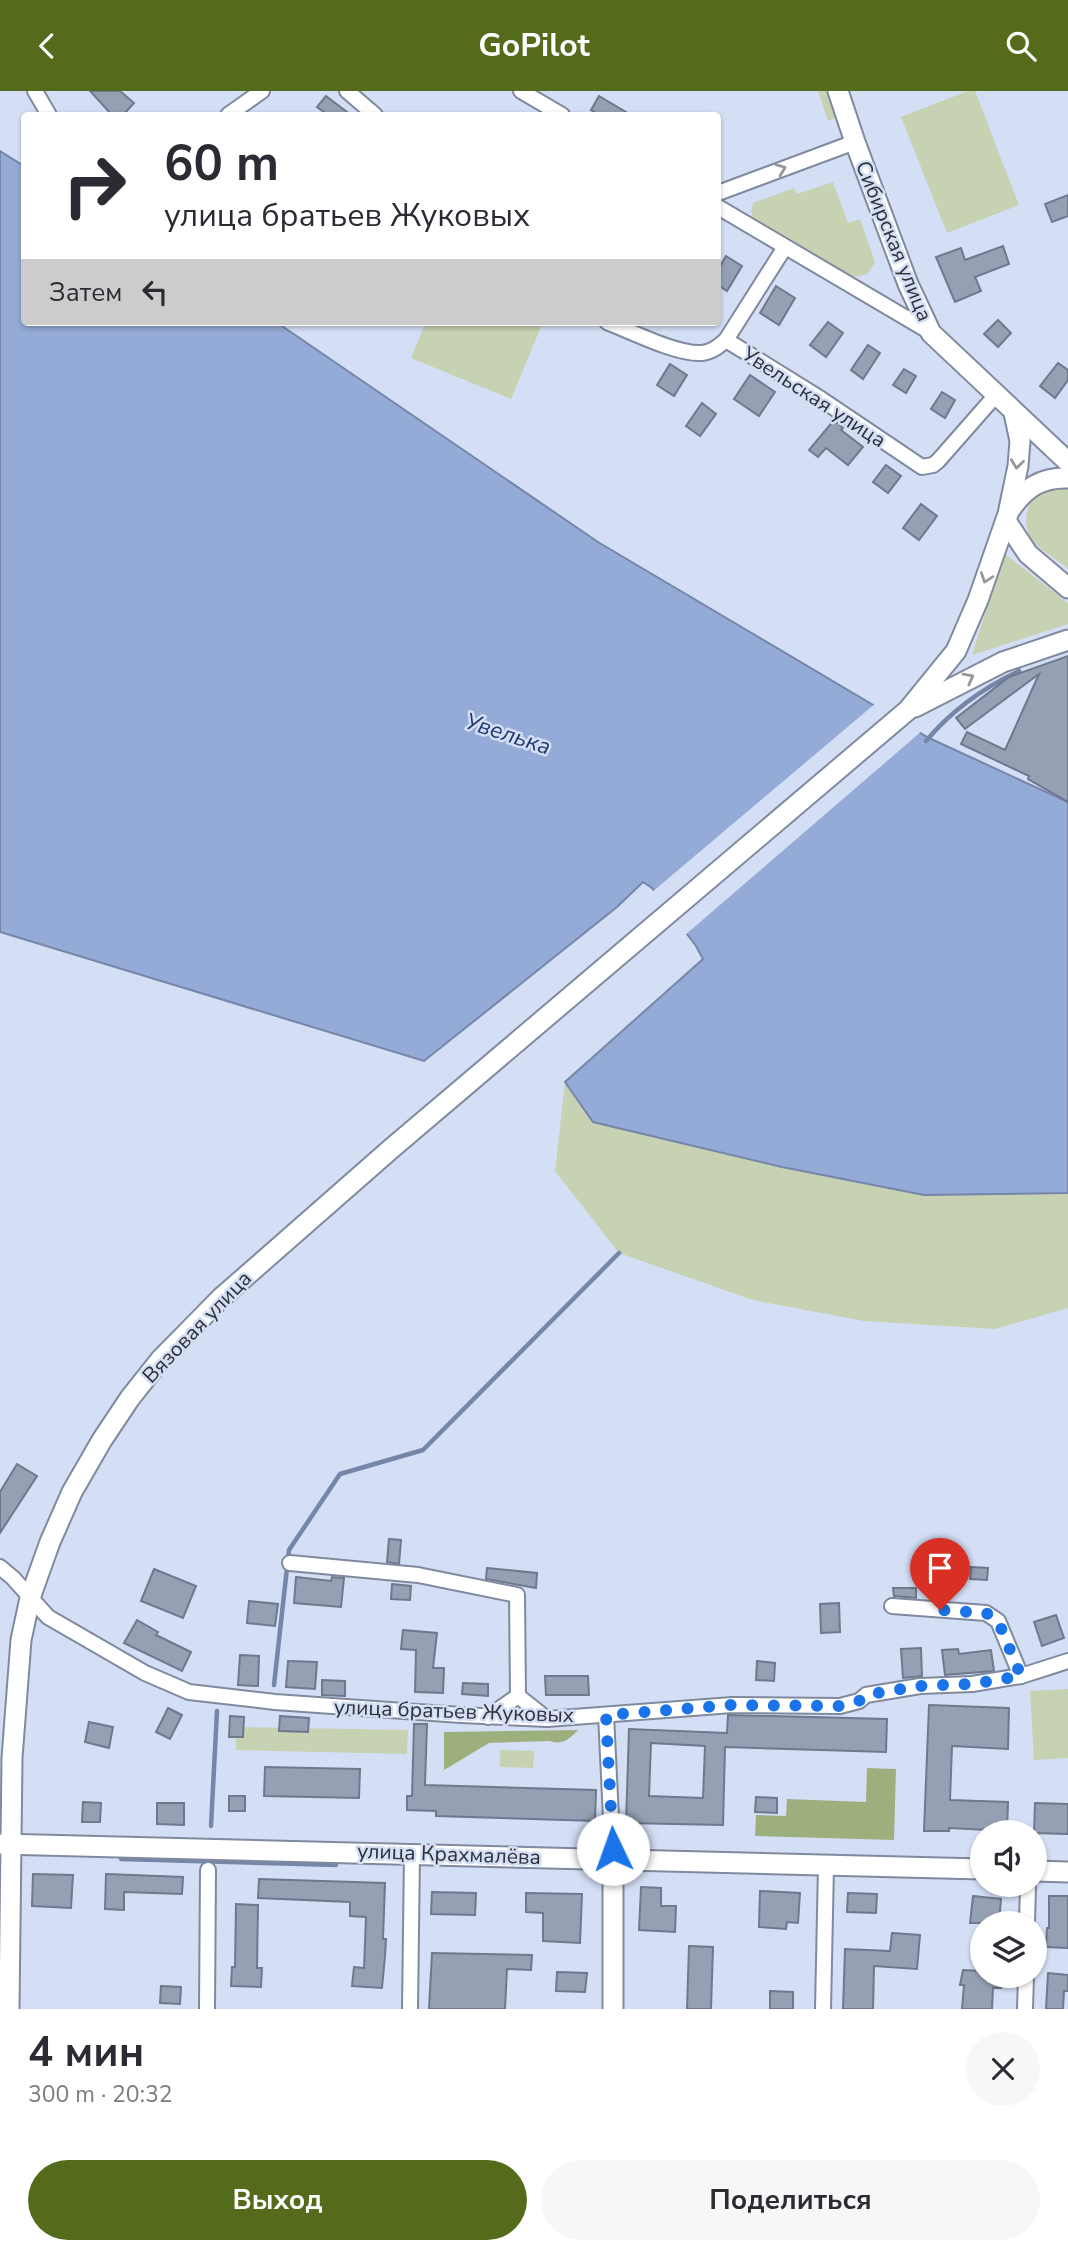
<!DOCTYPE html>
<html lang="ru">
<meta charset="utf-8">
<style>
:root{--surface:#fff;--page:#f7f7f7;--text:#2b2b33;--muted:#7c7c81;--accent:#546b1c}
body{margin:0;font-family:"Nunito Sans",sans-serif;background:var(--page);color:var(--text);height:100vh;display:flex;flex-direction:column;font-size:26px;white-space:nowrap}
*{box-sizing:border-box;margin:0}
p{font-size:23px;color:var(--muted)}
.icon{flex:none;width:38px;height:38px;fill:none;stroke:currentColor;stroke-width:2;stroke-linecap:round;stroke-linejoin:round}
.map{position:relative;height:1918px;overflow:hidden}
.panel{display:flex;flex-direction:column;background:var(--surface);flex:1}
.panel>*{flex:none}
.banner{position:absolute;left:21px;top:21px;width:700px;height:214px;border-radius:7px;box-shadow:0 2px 5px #0004;background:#fff;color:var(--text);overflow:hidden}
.buttons{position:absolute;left:970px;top:1729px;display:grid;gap:14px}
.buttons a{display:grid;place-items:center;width:77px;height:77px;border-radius:50%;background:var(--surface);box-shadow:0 2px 5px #0004;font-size:35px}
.pin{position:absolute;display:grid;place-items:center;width:60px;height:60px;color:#fff;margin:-72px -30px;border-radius:50% 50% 50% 0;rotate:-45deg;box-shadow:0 0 7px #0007}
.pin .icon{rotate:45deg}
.me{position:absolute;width:77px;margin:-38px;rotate:357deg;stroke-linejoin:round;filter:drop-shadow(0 0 5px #0008)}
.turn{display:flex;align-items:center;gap:24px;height:147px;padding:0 28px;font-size:32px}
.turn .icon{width:91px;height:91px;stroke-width:2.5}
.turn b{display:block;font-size:49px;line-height:60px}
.then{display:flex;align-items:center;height:66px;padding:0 28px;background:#0003;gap:14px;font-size:26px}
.round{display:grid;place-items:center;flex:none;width:74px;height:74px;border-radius:37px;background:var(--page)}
.headline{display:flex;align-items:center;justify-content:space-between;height:119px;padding:0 28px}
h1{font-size:42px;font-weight:700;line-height:52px}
.cta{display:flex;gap:14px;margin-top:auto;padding:14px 28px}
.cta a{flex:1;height:80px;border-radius:42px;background:var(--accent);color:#fff;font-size:28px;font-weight:700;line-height:80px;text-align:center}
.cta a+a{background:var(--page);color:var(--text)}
header{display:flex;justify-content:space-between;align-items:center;height:91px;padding:0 28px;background:var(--accent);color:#fff;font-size:32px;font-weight:700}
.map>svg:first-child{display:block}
.green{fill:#c6d2b2}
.forest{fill:#9eaf7e}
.water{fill:#94aad7;stroke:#7586a8;stroke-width:2}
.pier{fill:#d4dff5}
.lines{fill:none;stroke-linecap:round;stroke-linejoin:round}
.stream{stroke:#7586a8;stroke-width:4.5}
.building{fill:#95a0b4;stroke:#6f788c;stroke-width:2;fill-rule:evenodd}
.street-casing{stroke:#808a9e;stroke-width:18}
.secondary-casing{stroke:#808a9e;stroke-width:23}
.street{stroke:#fff;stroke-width:14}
.secondary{stroke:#fff;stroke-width:19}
.oneway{stroke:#96989c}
.route{stroke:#1a73e8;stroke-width:12;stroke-dasharray:0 21.6}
.labels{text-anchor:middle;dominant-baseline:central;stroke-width:5;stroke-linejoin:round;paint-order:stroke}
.street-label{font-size:21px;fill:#2d3139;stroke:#d4dff5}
.water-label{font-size:23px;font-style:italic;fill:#21386f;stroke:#d4dff5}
</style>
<header><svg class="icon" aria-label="back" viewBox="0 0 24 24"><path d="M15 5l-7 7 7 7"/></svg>GoPilot<svg class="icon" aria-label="search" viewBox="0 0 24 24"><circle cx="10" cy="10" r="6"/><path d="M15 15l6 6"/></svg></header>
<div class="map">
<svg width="1068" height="1918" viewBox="0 0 1068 1918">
<rect width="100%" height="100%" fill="#d4dff5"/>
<g class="green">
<polygon points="818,0 826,0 836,27 828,30"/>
<polygon points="968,0 975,0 1019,114 947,142 901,26"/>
<polygon points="833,91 848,132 860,128 875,171 868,183 854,186 754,130 751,120 753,112 794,97 797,103"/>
<polygon points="426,231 543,231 511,308 411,267"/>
<path d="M1068 394V478C1057 469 1042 460 1032 449 1028 444 1026 435 1026 428 1028 402 1044 395 1068 394Z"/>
<polygon points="1004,462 1068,512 1068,533 972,564"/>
<polygon points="565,991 593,1031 782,1076 924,1104 1068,1102 1068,1217 995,1238 864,1230 753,1209 619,1162 555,1080"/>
<polygon points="1068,1598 1068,1667 1034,1669 1030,1600"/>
<polygon points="236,1636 408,1639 407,1663 236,1659"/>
<polygon points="500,1659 534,1660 533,1677 500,1676"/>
</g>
<g class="forest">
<path d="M578 1639C569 1649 562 1654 549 1650L489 1652 444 1679V1641Z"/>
<polygon points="867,1677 896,1678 894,1749 755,1745 756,1724 786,1725 787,1708 866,1711"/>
</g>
<polygon class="water" points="0,60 24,75 24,231 276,231 598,451 929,647 1068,711 1068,1102 924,1104 782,1076 593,1031 565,991 703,868 696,855 652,797 643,791 617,816 424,970 0,841"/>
<polygon class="pier" points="876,612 923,639 684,845 651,802"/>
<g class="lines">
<g class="stream">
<path d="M926 650C951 620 985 596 1019 580L1015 572"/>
<polyline points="274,1594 289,1459 340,1383 423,1359 619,1162"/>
<polyline points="211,1735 217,1620"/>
<polyline points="121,1768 336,1774"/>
</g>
</g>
<g class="building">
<polygon points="90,0 120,0 134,12 123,24 112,24"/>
<polygon points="326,5 351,24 328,24 317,16"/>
<polygon points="599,5 631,24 600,24 591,19"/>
<polygon points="1068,104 1068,125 1052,131 1045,113"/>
<polygon points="1003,155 1009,173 975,186 981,200 955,211 936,166 961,157 965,169"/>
<polygon points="726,165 742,175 727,200 718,194 718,179"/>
<polygon points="776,195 795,207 779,234 760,222"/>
<polygon points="998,229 1011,242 998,256 984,243"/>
<polygon points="828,231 843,242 826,266 810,254"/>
<polygon points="868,254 880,262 863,288 851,279"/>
<polygon points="1058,272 1068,279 1068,289 1055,307 1040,295"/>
<polygon points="670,273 687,284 674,305 657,294"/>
<polygon points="904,278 916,285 906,302 893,294"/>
<polygon points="750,284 775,301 759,325 734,308"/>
<polygon points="942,301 955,309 945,327 931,318"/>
<polygon points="702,312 716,323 700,345 686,335"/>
<polygon points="834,329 843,337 841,339 863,356 848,374 826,357 818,366 809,359"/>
<polygon points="886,374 901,385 888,402 873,391"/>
<polygon points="921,413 937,425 919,449 903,437"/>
<polygon points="1068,565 1068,711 1028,688 1029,685 961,653 967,641 1005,659 1039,583 965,638 956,627 1009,586"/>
<polygon points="17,1373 37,1385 0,1442 0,1401"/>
<polygon points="389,1448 401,1449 399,1473 387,1471"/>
<polygon points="971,1476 988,1477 987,1489 970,1488"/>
<polygon points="487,1477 537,1482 536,1497 486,1488"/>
<polygon points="154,1478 196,1495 183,1527 141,1510"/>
<polygon points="296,1486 331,1490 332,1486 344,1487 341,1516 294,1512"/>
<polygon points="392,1493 411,1495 410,1509 391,1508"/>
<polygon points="893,1497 916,1497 916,1507 894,1505"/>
<polygon points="249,1510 278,1513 275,1535 247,1532"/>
<polygon points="839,1512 840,1541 821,1542 820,1513"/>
<polygon points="1056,1524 1064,1547 1042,1555 1034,1531"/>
<polygon points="137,1529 158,1541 156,1544 191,1561 182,1580 124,1552"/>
<polygon points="403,1539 437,1542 433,1577 444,1577 443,1602 415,1601 416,1559 401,1558"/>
<polygon points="921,1557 922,1585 903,1587 901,1558"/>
<polygon points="958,1558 959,1563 991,1559 994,1580 945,1584 942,1559"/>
<polygon points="240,1564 259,1565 258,1595 238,1594"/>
<polygon points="288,1570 317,1571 315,1598 286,1596"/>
<polygon points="757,1570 775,1572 774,1590 756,1589"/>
<polygon points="545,1585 588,1585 589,1604 546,1604"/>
<polygon points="322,1589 345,1590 345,1605 322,1604"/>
<polygon points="463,1592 488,1593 488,1605 462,1603"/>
<polygon points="929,1614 1009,1617 1008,1658 952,1655 950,1709 1008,1711 1007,1740 949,1737 949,1740 924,1740"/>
<polygon points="168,1617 182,1624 170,1648 156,1641"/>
<path d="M728 1624 887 1628 886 1661 725 1656 723 1734 626 1732 629 1638 727 1642ZM651 1652 705 1655 703 1707 649 1705Z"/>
<polygon points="230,1625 244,1626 243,1646 229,1646"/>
<polygon points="280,1625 309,1627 308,1641 279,1640"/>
<polygon points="89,1631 113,1636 109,1657 85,1651"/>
<polygon points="414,1633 427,1633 425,1694 596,1699 595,1730 436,1725 436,1720 407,1719 407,1705 412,1705"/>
<polygon points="265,1676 360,1678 359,1707 264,1705"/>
<rect x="229" y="1705" width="16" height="15"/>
<polygon points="756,1706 777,1707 777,1722 755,1721"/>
<polygon points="83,1711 101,1712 100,1731 82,1731"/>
<polygon points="157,1712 184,1712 184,1734 157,1733"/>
<polygon points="1035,1712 1068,1713 1068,1743 1034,1742"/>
<polygon points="33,1783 73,1784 71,1817 32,1815"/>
<polygon points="106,1783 183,1786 182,1803 124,1801 124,1819 105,1818"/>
<polygon points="259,1788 385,1792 383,1848 386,1848 385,1865 382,1897 352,1895 354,1876 364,1877 366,1826 350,1825 350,1811 258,1807"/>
<polygon points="641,1796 661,1797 661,1815 676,1815 675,1841 639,1839"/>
<polygon points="760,1800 800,1802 798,1832 787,1831 786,1838 759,1836"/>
<polygon points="432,1801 476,1802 475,1824 431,1823"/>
<polygon points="526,1802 582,1803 580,1852 543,1850 543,1822 526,1821"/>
<polygon points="848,1802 877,1803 876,1822 847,1821"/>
<polygon points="973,1805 1001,1808 999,1832 970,1832"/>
<polygon points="1049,1805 1068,1805 1068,1857 1046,1856 1047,1837 1049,1837"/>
<polygon points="236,1813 258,1814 257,1877 262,1877 261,1896 231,1895 232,1876 235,1876"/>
<polygon points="892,1842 920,1844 917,1878 874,1875 873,1918 843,1918 845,1858 890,1860"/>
<polygon points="689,1855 713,1856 711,1918 687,1918"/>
<polygon points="432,1862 532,1864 531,1879 507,1878 505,1918 429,1918"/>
<polygon points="963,1879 982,1880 982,1885 1002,1885 1001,1897 993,1897 992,1918 962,1918 964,1894 960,1894"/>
<polygon points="557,1881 587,1882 585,1901 556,1900"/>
<polygon points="1048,1882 1068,1884 1068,1900 1064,1900 1063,1918 1046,1918"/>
<polygon points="161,1895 181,1896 180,1913 160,1912"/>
<polygon points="770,1900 793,1901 793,1918 770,1918"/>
</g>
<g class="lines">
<g class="street-casing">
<g id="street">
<polyline points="35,0 49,24"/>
<polyline points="347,0 375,24"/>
<polyline points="521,0 562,24"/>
<polyline points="228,24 262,0"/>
<polyline points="718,102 855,51"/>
<polyline points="718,116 930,241"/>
<path d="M607 231C630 240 678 264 702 262 712 261 719 255 726 249L821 308 922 376 933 374 938 370 996 304"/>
<polyline points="726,249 785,156"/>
<polyline points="290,1472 418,1484 517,1504 518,1605 488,1626"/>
<polyline points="0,1476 13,1487 48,1526 145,1582 189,1601 275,1611 461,1624 547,1628 732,1614 840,1615 859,1610 866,1604 920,1595 972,1593 1021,1585 1068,1570"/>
<polyline points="892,1515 986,1522 998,1530 1021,1585"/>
<polyline points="518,1605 547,1628"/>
<polyline points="606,1624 613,1768"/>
<polyline points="1027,1832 1028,1794"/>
<polyline points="207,1918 208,1779"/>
<polyline points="410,1918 412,1762"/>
<polyline points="823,1918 826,1774"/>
<polyline points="1025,1918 1026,1885"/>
</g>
</g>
<g class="secondary-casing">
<g id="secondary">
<polyline points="838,0 855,51 908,193 931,242 1068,371"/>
<path d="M1010 419C1025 397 1041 386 1068 387"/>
<polyline points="1006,430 1028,463 1068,497"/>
<polyline points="915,616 1003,571 1068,549"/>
<polyline points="0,1753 982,1778"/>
<polyline points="1034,1780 1068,1781"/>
<polyline points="9,1918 12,1667 21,1549 30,1507 50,1451 72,1401 102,1349 130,1307 161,1268 221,1207 392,1057 908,619 956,560 978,509 1008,423 1018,375 1020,350 1014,322"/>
<polyline points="613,1918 613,1768"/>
</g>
</g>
<use href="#street" class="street"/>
<use href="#secondary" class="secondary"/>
</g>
<defs><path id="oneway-chevron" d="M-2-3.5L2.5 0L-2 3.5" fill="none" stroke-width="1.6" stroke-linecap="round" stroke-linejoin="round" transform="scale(1.75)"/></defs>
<g class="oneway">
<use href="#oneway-chevron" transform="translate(781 78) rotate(-21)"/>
<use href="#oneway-chevron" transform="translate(1017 373) rotate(97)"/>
<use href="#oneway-chevron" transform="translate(986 487) rotate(109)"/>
<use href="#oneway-chevron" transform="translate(969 587) rotate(-28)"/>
</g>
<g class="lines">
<polyline class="route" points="613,1758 606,1624 732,1614 840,1615 859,1610 866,1604 920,1595 972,1593 1021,1585 998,1530 986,1522 940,1519"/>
</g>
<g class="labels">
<g class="street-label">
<text transform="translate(894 150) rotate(68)">Сибирская улица</text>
<text transform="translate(814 306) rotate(33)">Увельская улица</text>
<text transform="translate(197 1236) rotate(-46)">Вязовая улица</text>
<text transform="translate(454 1620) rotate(2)">улица братьев Жуковых</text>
<text transform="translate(449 1763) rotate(2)">улица Крахмалёва</text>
</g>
<g class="water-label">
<text transform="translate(508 643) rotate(18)">Увелька</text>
</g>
</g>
</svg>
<div class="buttons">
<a><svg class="icon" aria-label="sound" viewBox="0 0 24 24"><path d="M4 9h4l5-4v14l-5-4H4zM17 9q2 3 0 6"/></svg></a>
<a><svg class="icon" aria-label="layers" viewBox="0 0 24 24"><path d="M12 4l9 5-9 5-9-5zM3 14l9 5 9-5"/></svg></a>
</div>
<div class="pin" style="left:940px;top:1519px;background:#d93025"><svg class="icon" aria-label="arrive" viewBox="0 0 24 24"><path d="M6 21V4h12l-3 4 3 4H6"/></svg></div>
<svg class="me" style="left:613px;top:1758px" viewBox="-20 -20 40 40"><circle r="19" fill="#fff"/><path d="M0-13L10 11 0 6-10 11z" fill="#1a73e8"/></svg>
<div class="banner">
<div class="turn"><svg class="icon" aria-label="right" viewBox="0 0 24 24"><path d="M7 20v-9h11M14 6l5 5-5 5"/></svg><div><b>60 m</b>улица братьев Жуковых</div></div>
<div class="then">Затем<svg class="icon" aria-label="left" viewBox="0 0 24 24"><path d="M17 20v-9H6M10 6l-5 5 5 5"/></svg></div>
</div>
</div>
<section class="panel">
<div class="headline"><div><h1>4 мин</h1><p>300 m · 20:32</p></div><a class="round"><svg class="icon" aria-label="close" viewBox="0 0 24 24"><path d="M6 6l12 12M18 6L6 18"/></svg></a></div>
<div class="cta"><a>Выход</a><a>Поделиться</a></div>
</section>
